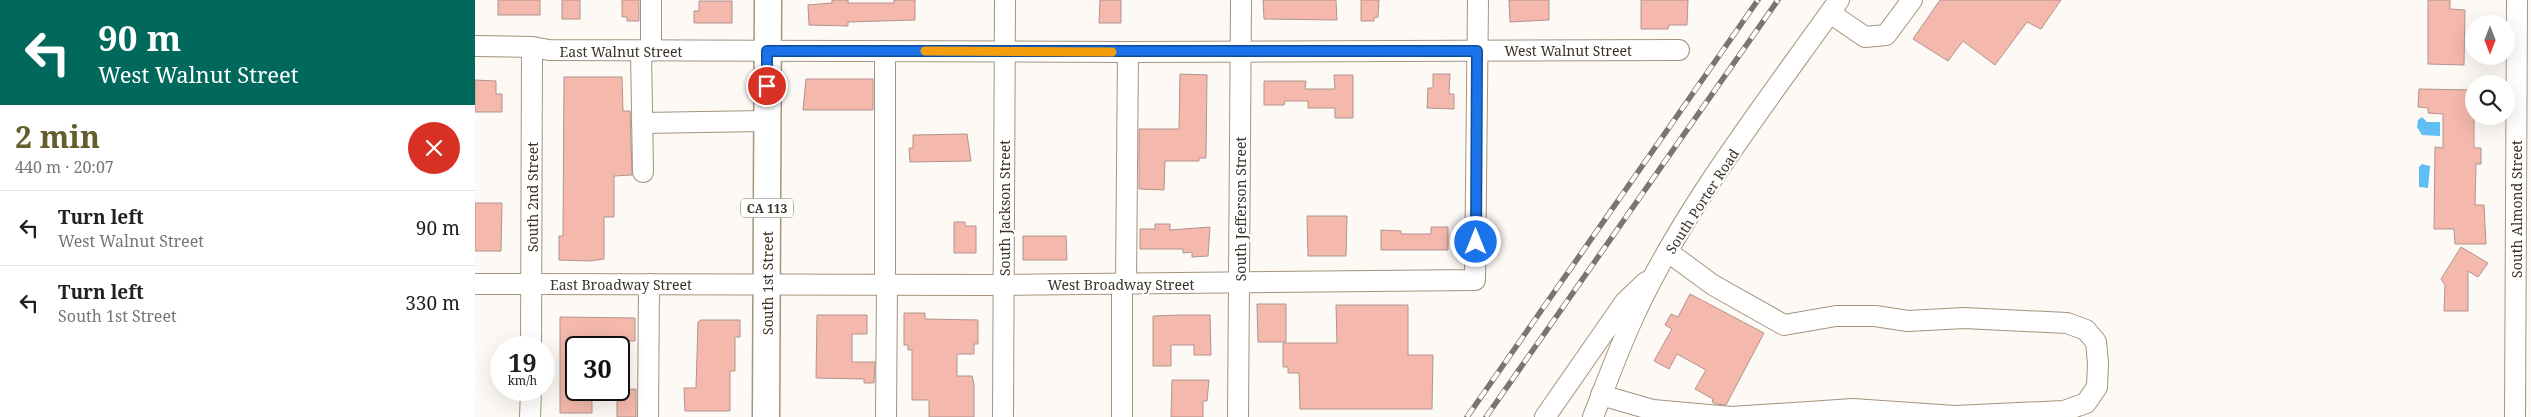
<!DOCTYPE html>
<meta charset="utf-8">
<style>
:root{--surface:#fff;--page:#f6f6f6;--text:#202124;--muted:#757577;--line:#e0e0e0;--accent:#655d2a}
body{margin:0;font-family:"Noto Serif",serif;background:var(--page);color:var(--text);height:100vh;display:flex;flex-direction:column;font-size:19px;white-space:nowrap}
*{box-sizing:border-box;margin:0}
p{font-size:16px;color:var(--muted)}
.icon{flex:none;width:28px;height:28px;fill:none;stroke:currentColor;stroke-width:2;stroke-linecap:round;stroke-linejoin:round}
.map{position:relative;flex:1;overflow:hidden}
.panel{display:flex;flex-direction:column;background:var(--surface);width:475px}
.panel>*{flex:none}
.hud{background:#00695c;color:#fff;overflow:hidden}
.needle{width:32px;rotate:180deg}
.fabs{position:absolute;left:1990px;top:15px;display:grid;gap:10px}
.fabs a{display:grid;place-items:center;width:50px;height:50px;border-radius:50%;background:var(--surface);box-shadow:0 5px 20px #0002;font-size:25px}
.speed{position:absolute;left:15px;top:336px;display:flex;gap:10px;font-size:25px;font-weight:700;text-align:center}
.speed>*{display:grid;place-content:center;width:65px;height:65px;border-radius:50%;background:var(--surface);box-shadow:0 5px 20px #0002;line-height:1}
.speed small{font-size:12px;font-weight:400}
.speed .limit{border:2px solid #111;border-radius:8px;background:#fff;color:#111}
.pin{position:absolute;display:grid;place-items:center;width:42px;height:42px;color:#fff;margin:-21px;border:2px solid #fff;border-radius:50%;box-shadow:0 1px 5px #0007}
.me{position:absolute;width:55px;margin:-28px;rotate:0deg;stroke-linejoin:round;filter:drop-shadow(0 0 4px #0008)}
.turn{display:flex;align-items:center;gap:18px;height:105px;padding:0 15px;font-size:22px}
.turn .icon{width:65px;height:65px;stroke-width:2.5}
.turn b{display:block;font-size:35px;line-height:42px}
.round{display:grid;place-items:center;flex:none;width:52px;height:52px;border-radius:26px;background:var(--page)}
.summary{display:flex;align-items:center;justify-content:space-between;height:85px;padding:0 15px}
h1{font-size:30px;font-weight:700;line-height:38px;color:var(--accent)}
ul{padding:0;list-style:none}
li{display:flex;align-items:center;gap:15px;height:75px;padding:0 15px;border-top:1px solid var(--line)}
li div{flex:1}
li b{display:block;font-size:19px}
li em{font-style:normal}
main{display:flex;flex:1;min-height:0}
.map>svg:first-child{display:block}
.water{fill:#5fbef5}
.building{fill:#f4b8ac;stroke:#b2948e}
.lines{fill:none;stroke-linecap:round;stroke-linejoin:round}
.minor-casing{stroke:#a5937e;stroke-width:22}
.major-casing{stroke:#a5937e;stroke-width:29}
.minor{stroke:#fff;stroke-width:20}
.major{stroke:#fff;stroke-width:26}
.rail-casing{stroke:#7b756d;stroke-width:5.5}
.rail{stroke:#fff;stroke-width:4;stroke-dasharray:11;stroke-linecap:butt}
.route-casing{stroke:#114b97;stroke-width:12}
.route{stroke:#1a73e8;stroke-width:9}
.slow{stroke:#f59e0b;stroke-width:9}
.labels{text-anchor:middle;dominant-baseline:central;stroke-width:4.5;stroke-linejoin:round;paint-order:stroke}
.shield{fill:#fff;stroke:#75706a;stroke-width:1}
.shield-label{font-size:12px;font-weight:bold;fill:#3a332a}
.street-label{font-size:14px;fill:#3a332a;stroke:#fff}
</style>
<main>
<section class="panel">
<div class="hud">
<div class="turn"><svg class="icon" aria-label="left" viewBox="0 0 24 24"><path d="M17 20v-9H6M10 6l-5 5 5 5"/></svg><div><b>90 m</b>West Walnut Street</div></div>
</div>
<div class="summary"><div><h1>2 min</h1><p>440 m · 20:07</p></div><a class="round" style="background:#d93025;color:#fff"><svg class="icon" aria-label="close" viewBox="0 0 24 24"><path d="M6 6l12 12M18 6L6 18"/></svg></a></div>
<ul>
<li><svg class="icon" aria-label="left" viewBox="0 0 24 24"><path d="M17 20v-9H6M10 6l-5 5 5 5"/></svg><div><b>Turn left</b><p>West Walnut Street</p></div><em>90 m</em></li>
<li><svg class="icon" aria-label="left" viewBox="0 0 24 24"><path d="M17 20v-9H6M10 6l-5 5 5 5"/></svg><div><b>Turn left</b><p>South 1st Street</p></div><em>330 m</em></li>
</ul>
</section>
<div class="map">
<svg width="2056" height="417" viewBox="0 0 2056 417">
<rect width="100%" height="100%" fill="#fdf9f5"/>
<g class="water">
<polygon points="1947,117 1952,122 1965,122 1965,136 1947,135 1942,127 1943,120"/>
<polygon points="1947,164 1955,166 1953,188 1944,187 1944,167"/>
</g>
<g class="building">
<rect x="23" y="0" width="42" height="15"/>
<rect x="87" y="0" width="18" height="19"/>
<polygon points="147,0 164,0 164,21 152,21 152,17 147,17"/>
<polygon points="357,0 373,0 373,3 419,3 419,0 440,0 440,20 373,22 373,26 334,25 333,5 357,3"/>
<polygon points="625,0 646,0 646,23 624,23"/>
<polygon points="788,0 861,0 862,20 789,19"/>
<polygon points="886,0 904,0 903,17 899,18 899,21 886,21"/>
<polygon points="1034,0 1074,0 1074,20 1035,22"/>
<polygon points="1166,0 1213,0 1212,25 1194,25 1193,29 1166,29"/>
<polygon points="1465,0 1586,0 1566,29 1552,22 1520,65 1488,41 1473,61 1438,39"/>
<polygon points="1953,0 1975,0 1975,9 1990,10 1989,65 1953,64"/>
<polygon points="224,1 257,1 257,23 219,23 219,11 224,11"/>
<polygon points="705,74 732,75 731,158 724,158 724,161 690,161 689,190 664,189 664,129 704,129"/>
<polygon points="958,74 975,74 974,94 979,94 979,109 952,108 953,88 958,88"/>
<polygon points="859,75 878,75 878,118 860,118 860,108 833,108 833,101 810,101 809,105 789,105 789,81 831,81 830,89 860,89"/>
<polygon points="89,77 147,77 148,111 155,111 157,175 139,176 139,217 129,217 129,259 115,261 84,260 84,236 88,236"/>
<polygon points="331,79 398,79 398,110 328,110"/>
<polygon points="0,80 21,81 21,94 27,94 27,112 0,112"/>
<polygon points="1944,89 1999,90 1999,148 2006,148 2006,164 2001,164 2000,205 2009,205 2011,244 1980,244 1979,229 1959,229 1960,147 1968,148 1968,114 1953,113 1953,108 1943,107"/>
<polygon points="492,134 496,161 435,162 434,148 438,148 438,135"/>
<polygon points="0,203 27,203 26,251 0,251"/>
<polygon points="832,216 872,216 871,256 833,256"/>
<polygon points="479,222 490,222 490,226 501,226 501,253 479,253"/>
<polygon points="680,224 695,224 695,230 735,227 733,256 717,257 717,252 708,253 708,249 665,249 665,229 680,229"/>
<polygon points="956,227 973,227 973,250 906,250 906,230 926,231 926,234 956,234"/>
<polygon points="548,236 591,236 592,260 548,260"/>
<polygon points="1986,247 2013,263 2003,277 1993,271 1993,311 1969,311 1970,285 1966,279"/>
<polygon points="1215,294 1289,333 1251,405 1241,404 1237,402 1238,399 1220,389 1231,370 1202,354 1194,369 1179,361 1197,329 1190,325 1196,314 1203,317"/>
<polygon points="782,304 811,304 811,342 783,342"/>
<polygon points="861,305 933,305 933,355 958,355 957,409 825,409 824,373 813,373 813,367 808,367 808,343 862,343"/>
<polygon points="429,313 450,313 450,319 503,320 503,344 499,344 499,354 482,354 482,376 497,376 499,384 499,417 454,417 454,400 437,400 437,350 433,350 433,345 429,345"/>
<polygon points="342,315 392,315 392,334 377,334 377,362 400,362 399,383 389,383 389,379 341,378"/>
<polygon points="705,315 735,315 736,355 719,355 719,345 696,345 696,366 678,366 678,316"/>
<polygon points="85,317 160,318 160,341 145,341 145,344 116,344 116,348 101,348 101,390 117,390 117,413 85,413"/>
<polygon points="226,320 265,320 265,337 260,337 260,371 255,371 255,411 210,411 209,388 221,388 223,322"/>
<polygon points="697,380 734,380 732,401 728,401 728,417 696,417"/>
<polygon points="161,389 161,417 142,417 142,390"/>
</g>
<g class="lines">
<g class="minor-casing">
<g id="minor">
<polyline points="176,0 176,51"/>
<polyline points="1355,13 1390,37 1411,35 1437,0"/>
<polyline points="0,46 57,47 74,50 653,52 1204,50"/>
<polyline points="166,51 168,172"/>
<polyline points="410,51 410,285"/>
<polyline points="167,123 292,121"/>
<polyline points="651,283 653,52"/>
<polyline points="0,284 510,285 1000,280 1003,0"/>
<polyline points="56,348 57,47"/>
<polyline points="1126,395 1178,410 1256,417 1378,409 1480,416 1589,411 1611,403 1622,387 1623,363 1621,342 1611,330 1592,323 1489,318 1433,321 1400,316 1361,316 1309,325 1238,285 1193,252"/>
<polyline points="55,417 56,390"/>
<polyline points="173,417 174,284"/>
<polyline points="411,417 412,285"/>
<polyline points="528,417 530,0"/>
<polyline points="647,417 647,283"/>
<polyline points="763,417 766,0"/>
<polyline points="1070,417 1150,302 1171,282"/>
<path d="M1118 417C1131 384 1143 351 1158 318 1208 208 1294 99 1364 0"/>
<polyline points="2040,417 2042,0"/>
</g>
</g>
<g class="major-casing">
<polyline id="major" points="291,417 293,0"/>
</g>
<use href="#minor" class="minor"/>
<use href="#major" class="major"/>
<g class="rail-casing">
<g id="rail">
<polyline points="992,417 1283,0"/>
<polyline points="1011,417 1303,0"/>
</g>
</g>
<use href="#rail" class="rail"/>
</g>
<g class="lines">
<g class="route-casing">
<polyline id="route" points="292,86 292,51 1002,51 1001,242"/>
</g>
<use href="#route" class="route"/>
<polyline class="slow" points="450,51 637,52"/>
</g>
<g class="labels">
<rect class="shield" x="266" y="198.5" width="52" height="19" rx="4"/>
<g class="shield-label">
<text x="292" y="208">CA 113</text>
</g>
<g class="street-label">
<text x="1093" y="50">West Walnut Street</text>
<text x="146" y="51">East Walnut Street</text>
<text transform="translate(57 197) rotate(-90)">South 2nd Street</text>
<text transform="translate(1227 201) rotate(-57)">South Porter Road</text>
<text transform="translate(529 208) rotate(-90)">South Jackson Street</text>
<text transform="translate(765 209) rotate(-90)">South Jefferson Street</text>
<text transform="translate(2041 209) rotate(-90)">South Almond Street</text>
<text transform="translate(292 283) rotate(-90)">South 1st Street</text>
<text x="146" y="284">East Broadway Street</text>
<text x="646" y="284">West Broadway Street</text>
</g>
</g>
</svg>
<div class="fabs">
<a><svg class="needle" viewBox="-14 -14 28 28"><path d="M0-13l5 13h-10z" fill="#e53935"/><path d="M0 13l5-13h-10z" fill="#757577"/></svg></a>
<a><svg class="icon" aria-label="search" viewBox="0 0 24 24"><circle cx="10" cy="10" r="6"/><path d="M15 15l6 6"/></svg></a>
</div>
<div class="speed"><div>19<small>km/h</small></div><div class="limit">30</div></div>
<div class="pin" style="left:292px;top:86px;background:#d93025"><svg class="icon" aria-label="arrive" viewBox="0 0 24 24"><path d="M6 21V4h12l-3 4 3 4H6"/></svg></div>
<svg class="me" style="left:1001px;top:242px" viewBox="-20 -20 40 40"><circle r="17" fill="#1a73e8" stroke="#fff" stroke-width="3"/><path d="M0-11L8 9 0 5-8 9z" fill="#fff"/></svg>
</div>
</main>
